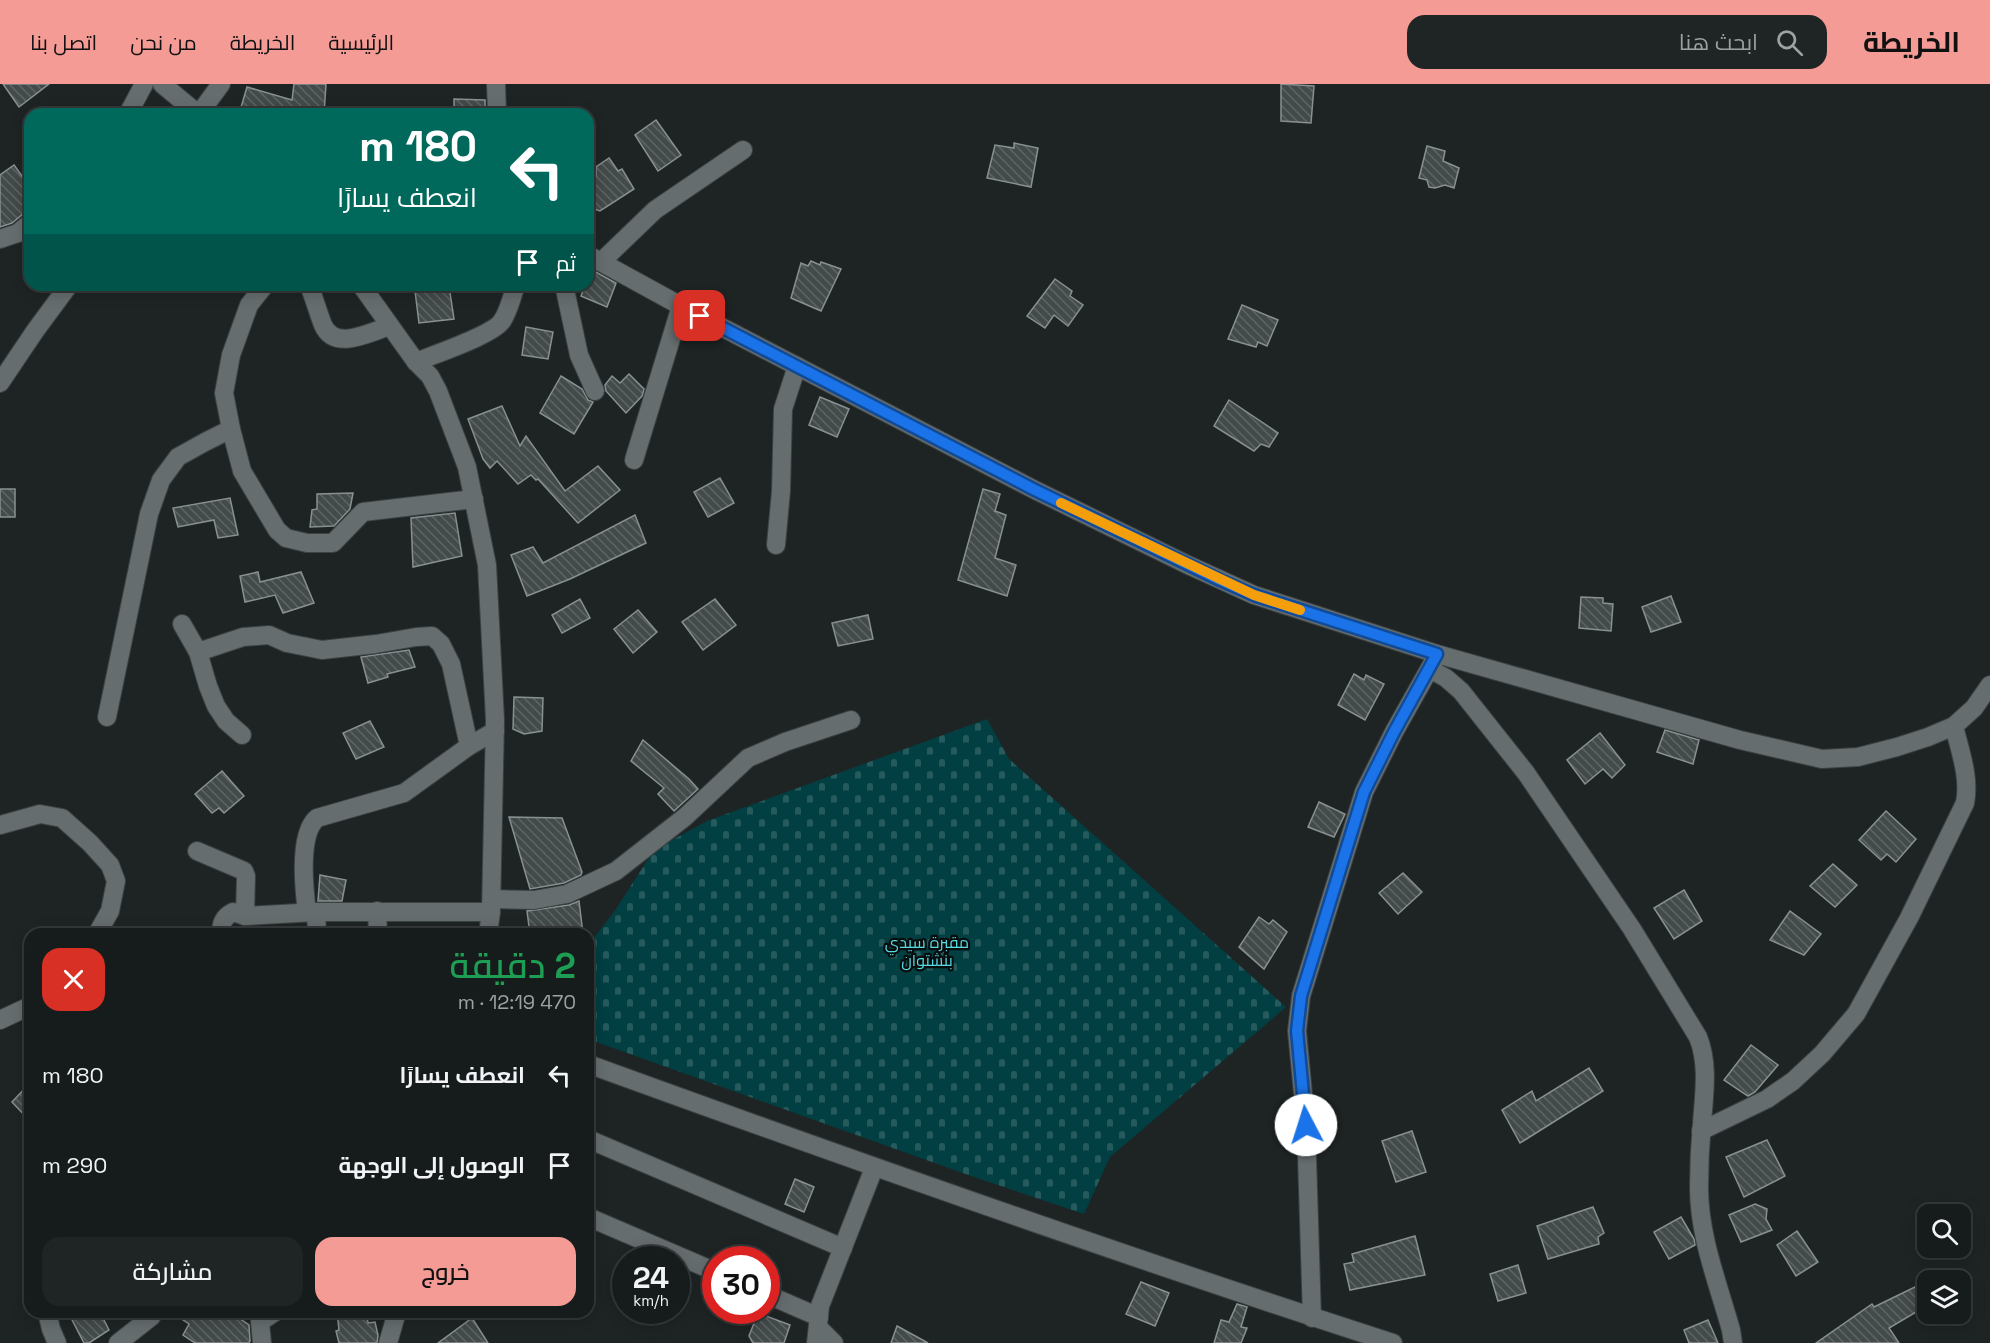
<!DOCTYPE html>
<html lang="ar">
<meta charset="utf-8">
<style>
:root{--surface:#161b1b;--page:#1f2424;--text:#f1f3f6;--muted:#9ea1a3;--line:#35393a;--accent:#f59b96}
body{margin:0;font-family:"Space Grotesk",Cairo,sans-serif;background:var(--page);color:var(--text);direction:rtl;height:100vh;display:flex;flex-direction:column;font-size:22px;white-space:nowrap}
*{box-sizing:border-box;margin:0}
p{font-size:20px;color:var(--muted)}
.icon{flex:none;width:33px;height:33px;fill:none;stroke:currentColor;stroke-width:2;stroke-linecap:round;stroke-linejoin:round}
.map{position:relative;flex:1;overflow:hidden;direction:ltr}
.panel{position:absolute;left:24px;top:844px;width:570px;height:390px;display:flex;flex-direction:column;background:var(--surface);border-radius:18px;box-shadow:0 3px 15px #0003,0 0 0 2px var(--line);direction:rtl}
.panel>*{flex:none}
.top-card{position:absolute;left:24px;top:24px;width:570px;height:183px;border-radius:18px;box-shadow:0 3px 15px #0003,0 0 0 2px var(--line);direction:rtl;background:#00695c;color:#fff;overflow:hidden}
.tools{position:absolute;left:1917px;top:1120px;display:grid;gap:12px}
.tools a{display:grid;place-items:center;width:54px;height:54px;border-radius:12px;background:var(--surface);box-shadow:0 3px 15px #0003,0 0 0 2px var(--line);font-size:30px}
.speed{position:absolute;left:612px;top:1162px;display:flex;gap:12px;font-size:30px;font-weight:700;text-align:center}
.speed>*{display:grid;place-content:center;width:78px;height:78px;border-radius:50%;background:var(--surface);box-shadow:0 3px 15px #0003,0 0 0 2px var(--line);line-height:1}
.speed small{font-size:15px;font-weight:400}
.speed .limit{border:9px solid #d22;background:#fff;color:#111}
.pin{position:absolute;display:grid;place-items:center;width:51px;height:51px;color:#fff;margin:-26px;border-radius:12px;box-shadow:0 3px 9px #0006}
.me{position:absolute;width:66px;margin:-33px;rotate:355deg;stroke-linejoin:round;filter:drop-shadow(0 0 4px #0008)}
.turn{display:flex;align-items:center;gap:21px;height:126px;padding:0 18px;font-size:27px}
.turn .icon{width:78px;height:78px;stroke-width:2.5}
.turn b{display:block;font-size:42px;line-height:51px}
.then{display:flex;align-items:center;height:57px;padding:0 18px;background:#0003;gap:12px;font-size:22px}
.round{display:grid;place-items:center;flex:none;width:63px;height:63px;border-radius:18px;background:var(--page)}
.headline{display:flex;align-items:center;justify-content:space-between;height:102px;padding:0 18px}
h1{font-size:36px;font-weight:600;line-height:45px;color:#1e9e55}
.cta{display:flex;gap:12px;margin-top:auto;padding:12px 18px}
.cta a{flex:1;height:69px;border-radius:18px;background:var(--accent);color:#111;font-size:24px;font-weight:600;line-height:69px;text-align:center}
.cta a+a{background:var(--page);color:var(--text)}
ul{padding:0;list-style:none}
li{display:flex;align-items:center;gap:18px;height:90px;padding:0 18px}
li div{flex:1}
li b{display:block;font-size:22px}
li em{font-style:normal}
header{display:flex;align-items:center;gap:36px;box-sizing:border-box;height:84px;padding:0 30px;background:var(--accent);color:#111}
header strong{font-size:28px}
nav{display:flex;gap:33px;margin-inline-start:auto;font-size:21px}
.search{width:420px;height:54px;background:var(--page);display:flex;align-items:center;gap:15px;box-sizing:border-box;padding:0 21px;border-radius:18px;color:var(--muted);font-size:22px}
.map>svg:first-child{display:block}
.cemetery{fill:url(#cemetery-stones)}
.building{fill:url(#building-back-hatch);stroke:#899091;stroke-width:1.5}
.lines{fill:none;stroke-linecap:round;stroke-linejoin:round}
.street-casing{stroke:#3c4142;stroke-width:20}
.street{stroke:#666d6e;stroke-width:18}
.route-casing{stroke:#114b97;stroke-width:15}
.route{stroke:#1a73e8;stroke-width:10}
.slow{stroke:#f59e0b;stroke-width:10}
.labels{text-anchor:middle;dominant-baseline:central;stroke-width:4.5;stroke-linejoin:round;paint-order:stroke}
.park-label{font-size:16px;fill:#56dbe3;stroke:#0a0d0d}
</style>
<header>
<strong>الخريطة</strong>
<div class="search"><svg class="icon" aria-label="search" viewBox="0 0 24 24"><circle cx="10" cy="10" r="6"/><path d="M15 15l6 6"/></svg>ابحث هنا</div>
<nav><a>الرئيسية</a><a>الخريطة</a><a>من نحن</a><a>اتصل بنا</a></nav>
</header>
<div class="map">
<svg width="1990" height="1259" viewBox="0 0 1990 1259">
<defs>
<pattern id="cemetery-stones" width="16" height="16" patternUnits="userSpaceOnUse" patternTransform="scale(1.5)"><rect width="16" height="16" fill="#013f42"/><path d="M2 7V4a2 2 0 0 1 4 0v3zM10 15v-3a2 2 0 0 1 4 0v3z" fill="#265b5d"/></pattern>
<pattern id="building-back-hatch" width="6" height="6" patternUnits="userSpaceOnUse" patternTransform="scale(1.5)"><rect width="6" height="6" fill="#434a4a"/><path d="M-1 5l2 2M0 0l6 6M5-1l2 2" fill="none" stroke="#5e6464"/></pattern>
</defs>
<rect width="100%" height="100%" fill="#1e2424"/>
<polygon class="cemetery" points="987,635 1009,675 1286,923 1110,1073 1084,1130 971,1092 588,955 588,861 614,828 654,766 707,737"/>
<g class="building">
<polygon points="3,0 49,0 19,23"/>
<polygon points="294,0 326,0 324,30 239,30 247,3 292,16"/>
<polygon points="1281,0 1314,2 1311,39 1281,37"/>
<polygon points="454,15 485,16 485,30 454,30"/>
<polygon points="656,36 681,71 658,87 635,51"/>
<polygon points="1014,59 1038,64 1031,103 987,94 995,61 1014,64"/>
<polygon points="1427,62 1445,67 1443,77 1459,84 1454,104 1445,101 1435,104 1429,103 1427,96 1419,94"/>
<polygon points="609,74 618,87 622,85 634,105 600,127 588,123 588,97 596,92 596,83"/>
<polygon points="14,81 30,103 30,128 23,130 12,139 0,143 0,91"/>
<polygon points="811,177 820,181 821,178 841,185 821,227 791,214 801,179 808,182"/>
<polygon points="592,186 616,199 607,223 581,212 585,201 588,201 588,195"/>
<polygon points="1055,195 1072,207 1070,212 1083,221 1068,242 1054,231 1045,244 1027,232"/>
<polygon points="449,202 454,235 419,239 415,207"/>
<polygon points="1242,221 1278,236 1267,262 1258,258 1256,263 1228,255"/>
<polygon points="526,243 553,248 548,275 522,271"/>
<polygon points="629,290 644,305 642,312 626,329 606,307 605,301 612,292 620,299"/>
<polygon points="561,292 582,305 588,316 593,318 574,350 540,329"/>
<polygon points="820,313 849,325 837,353 809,341"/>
<polygon points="1229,316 1278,349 1269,363 1261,360 1254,367 1214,342"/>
<polygon points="502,322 520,362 526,352 565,407 598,382 620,406 578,439 538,395 536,396 531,391 518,400 497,377 490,384 483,375 468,335"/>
<polygon points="720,394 734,419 708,433 694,408"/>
<rect x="0" y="405" width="15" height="28"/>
<polygon points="983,405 1000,410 995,427 1006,431 995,474 1016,481 1007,512 958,496"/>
<polygon points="353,409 350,425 334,442 310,443 312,426 317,425 317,410"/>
<polygon points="230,414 238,451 218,454 214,436 178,443 173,424"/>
<polygon points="455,429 462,472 413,483 411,434"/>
<polygon points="635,431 646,459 570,495 527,512 511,471 533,463 543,479"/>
<polygon points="258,488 260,498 301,488 314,519 283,529 275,511 245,518 240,492"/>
<polygon points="1671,512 1681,538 1651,548 1642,523"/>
<polygon points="1581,513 1603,514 1603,519 1613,520 1611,547 1579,544"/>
<polygon points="580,515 590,534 562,549 552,531"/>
<polygon points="715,515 736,541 703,566 682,538"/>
<polygon points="638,526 657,548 633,569 614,545"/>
<polygon points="868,531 873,555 838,562 832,539"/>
<polygon points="409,566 415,583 387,590 388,593 368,599 361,573"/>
<polygon points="1354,590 1364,596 1366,591 1384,600 1365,636 1338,621"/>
<polygon points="514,613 543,614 542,647 524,650 513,645"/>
<polygon points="370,637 384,663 356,675 343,649"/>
<polygon points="1665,646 1699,656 1693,680 1657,668"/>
<polygon points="1600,649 1625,681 1612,694 1603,685 1585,700 1567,676"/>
<polygon points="643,656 689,695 698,705 674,727 658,710 664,704 631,677"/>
<polygon points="222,687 244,712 224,729 219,724 212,729 195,710"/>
<polygon points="1319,718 1345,730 1334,753 1308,743"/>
<polygon points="1886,727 1916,755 1896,778 1887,770 1881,776 1859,756"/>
<polygon points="509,733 562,734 582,788 581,791 564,799 530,805"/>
<polygon points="1833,780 1857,801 1835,823 1810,802"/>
<polygon points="1403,789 1422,808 1398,830 1379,809"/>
<polygon points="320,791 346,796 342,817 318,817"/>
<polygon points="1684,806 1702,837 1674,855 1654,824"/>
<polygon points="579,817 583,850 530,850 527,827 569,821"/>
<polygon points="1790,827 1821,850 1804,871 1770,856"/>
<polygon points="1259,833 1269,840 1273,836 1287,848 1264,885 1239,863"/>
<polygon points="1751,961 1778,981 1755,1008 1748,1012 1724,996"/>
<polygon points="1589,984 1603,1007 1520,1059 1502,1026 1532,1007 1536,1017"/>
<polygon points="30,999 30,1037 12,1018"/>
<polygon points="1412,1047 1426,1088 1396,1098 1382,1057"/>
<polygon points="1767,1056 1785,1092 1744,1113 1726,1073"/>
<polygon points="795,1095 814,1103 804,1128 785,1120"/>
<polygon points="1755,1120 1767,1125 1766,1135 1772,1146 1741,1158 1729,1131"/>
<polygon points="1593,1123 1604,1149 1598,1153 1599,1160 1548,1175 1537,1142"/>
<polygon points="1681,1133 1694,1155 1695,1161 1669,1175 1654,1148"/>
<polygon points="1797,1147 1818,1178 1796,1192 1777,1161"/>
<polygon points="1415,1152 1425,1191 1350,1206 1344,1180 1354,1178 1352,1170"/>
<polygon points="1518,1181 1526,1209 1498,1217 1490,1190"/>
<polygon points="1141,1198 1169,1209 1155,1242 1126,1230"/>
<polygon points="1917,1202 1928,1221 1889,1244 1899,1259 1816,1259 1872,1220 1874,1223"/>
<polygon points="1237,1220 1247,1223 1241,1243 1247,1244 1241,1259 1214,1259 1221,1236 1229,1238"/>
<polygon points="68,1228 100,1228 109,1246 89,1259 84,1259"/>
<polygon points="171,1228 230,1228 249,1241 250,1257 249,1259 195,1259 183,1251 189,1240"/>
<polygon points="337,1228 366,1228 368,1239 375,1238 378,1251 377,1259 339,1259 336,1247 339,1246"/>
<polygon points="758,1229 790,1241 784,1259 753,1259 749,1252"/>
<polygon points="472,1234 488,1259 438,1259"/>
<polygon points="1708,1236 1718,1259 1689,1259 1684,1246"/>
<polygon points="897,1242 928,1259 891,1259"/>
</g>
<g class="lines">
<g class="street-casing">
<g id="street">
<polyline points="162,0 198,30"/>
<polyline points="496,0 497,30"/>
<polyline points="128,30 144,0"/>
<polyline points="199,30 221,0"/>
<polyline points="0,155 18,149 30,139"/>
<polyline points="588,171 681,222 1035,406 1186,480 1254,511 1437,570 1740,656 1822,675 1858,673 1897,663 1928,653 1954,642 1974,624 1990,601"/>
<polyline points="601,178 655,126 743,66"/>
<polyline points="265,201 249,221 231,271 224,309 231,345 242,387 277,446 286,454 307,459 333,459 363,428 474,415"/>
<path d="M309 201C314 214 318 228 323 241 335 268 370 248 390 242"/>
<polyline points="361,201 416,278 430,292 438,307 467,383 487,481 495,636 491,828 488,850"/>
<polyline points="564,201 579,271 595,307"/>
<path d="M416 278C435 270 493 251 502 237 509 227 512 212 516 201"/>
<polyline points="0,299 35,247 69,201"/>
<polyline points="634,376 681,222"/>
<polyline points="776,461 781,407 783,325 797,282"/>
<polyline points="182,540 198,568 208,602 216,622 226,637 242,651"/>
<polyline points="198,568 243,553 269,551 287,559 322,566 376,560 416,553 432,552 441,560 451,580 469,662"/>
<path d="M1430 585 1446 594 1461 607 1526 689 1632 845 1698 953C1709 980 1704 1011 1702 1039 1700 1060 1699 1082 1699 1103 1699 1153 1718 1199 1731 1246L1733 1259"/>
<polyline points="107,633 149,430 161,396 178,373 205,358 231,345"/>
<polyline points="0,741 40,730 62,734 90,759 110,781 116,797 110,827 97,850"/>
<path d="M197 767 244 787 246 792 245 832 233 828C223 833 221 840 221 850"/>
<polyline points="492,815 534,816 567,810 616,787 685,733 748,674 785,658 851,636"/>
<polyline points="377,827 378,850"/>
<path d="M307 828C304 805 298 750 317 734L404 709 469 662 495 647"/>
<polyline points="316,828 317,850"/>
<polyline points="245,832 316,828 491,828"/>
<polyline points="0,936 30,922"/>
<path d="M588 980C855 1077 1123 1172 1393 1259"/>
<path d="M1701 1047 1767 1015 1793 997 1822 970 1856 930 1909 834 1965 719C1970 693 1960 667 1954 642"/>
<polyline points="588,1055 843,1164"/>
<polyline points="588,1133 716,1188"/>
<polyline points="766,1210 819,1233"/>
<polyline points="47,1228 51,1245 57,1259"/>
<polyline points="1312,1234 1306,1041 1297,947 1301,912 1364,708 1394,648 1435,575"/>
<polyline points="818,1243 834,1259"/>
<polyline points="118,1259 151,1233 154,1228"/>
<polyline points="262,1259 260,1238 275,1228"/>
<polyline points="388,1259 397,1228"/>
<polyline points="816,1259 820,1222 874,1084"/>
</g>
</g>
<use href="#street" class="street"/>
</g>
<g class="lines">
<g class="route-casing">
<polyline id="route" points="700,232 1035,406 1220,496 1254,511 1437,570 1394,648 1364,708 1301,912 1297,947 1306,1041"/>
</g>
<use href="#route" class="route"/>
<polyline class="slow" points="1061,419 1254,511 1300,526"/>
</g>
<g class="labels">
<g class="park-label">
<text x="927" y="858">مقبرة سيدي<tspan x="927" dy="18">بنشتوان</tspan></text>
</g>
</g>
</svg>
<div class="tools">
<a><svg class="icon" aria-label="search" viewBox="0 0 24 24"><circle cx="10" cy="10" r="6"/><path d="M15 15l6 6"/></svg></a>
<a><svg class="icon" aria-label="layers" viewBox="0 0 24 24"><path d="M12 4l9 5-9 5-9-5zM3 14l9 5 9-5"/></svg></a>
</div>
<div class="speed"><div>24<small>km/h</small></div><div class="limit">30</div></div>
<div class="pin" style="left:700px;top:232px;background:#d93025"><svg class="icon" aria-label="arrive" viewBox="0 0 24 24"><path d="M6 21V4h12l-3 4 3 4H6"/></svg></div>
<svg class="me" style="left:1306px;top:1041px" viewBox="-20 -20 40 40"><circle r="19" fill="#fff"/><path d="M0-13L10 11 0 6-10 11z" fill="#1a73e8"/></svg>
<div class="top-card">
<div class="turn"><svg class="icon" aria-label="left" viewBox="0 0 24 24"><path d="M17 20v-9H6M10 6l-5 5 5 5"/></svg><div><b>180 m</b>انعطف يسارًا</div></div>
<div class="then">ثم<svg class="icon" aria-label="arrive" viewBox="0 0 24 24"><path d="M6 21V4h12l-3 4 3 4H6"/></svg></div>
</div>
<section class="panel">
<div class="headline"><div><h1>2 دقيقة</h1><p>470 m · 12:19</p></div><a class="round" style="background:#d93025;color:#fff"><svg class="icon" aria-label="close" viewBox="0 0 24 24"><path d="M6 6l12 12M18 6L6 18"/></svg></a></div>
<ul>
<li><svg class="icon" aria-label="left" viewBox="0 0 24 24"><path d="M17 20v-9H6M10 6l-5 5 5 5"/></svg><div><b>انعطف يسارًا</b></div><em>180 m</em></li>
<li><svg class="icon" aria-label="arrive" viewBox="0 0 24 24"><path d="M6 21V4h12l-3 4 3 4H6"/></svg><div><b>الوصول إلى الوجهة</b></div><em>290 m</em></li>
</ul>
<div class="cta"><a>خروج</a><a>مشاركة</a></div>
</section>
</div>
